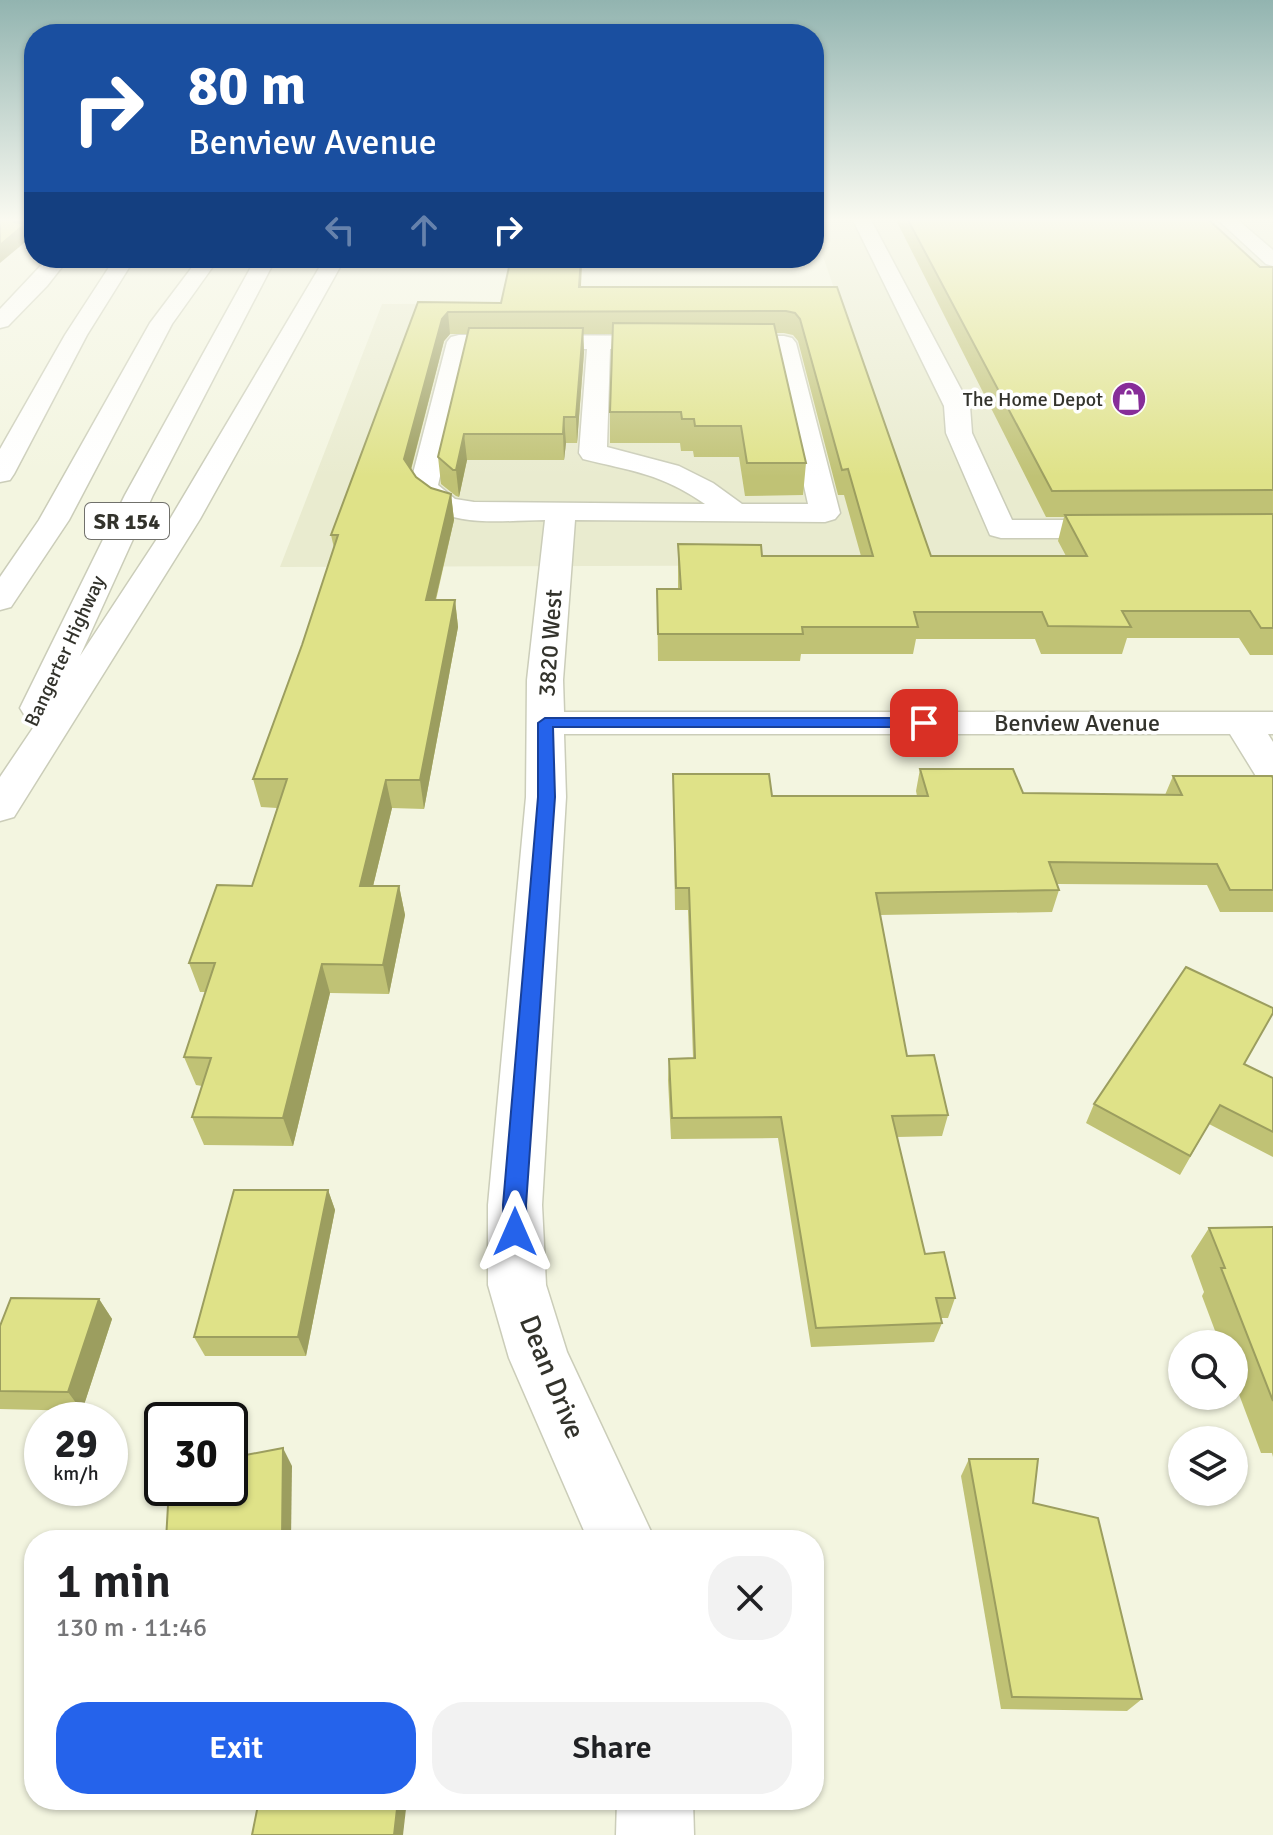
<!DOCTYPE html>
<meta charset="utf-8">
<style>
:root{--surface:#fff;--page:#f2f2f2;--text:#202124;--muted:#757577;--accent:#2563eb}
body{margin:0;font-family:Signika,sans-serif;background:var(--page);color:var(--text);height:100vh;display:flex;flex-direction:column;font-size:30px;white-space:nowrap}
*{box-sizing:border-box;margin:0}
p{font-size:26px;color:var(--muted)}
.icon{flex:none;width:44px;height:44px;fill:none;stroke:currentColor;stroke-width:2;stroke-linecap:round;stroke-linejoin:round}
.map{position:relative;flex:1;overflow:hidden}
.panel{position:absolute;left:24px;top:1530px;width:800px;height:280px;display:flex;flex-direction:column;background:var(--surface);border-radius:32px;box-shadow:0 2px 6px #0004}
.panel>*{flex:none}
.top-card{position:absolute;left:24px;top:24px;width:800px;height:244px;border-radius:32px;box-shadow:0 2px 6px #0004;background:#1a4fa0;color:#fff;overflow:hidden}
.fabs{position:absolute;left:1168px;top:1330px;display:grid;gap:16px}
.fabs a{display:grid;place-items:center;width:80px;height:80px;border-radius:50%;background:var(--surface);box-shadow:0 2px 6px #0004;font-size:40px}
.speed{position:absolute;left:24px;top:1402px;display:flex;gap:16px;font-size:40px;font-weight:700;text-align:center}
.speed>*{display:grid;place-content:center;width:104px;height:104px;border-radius:50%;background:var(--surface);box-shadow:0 2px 6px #0004;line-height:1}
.speed small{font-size:20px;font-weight:400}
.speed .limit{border:4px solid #111;border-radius:12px;background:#fff;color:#111}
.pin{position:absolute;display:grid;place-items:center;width:68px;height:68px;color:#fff;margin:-34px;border-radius:16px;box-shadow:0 4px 12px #0006}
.me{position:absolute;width:88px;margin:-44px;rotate:0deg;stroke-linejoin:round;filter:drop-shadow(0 0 6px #0008)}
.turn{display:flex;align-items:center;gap:28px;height:168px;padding:0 32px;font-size:36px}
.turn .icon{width:104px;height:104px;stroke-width:2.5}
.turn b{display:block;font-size:56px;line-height:68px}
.lanes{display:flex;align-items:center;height:76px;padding:0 32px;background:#0003;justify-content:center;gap:40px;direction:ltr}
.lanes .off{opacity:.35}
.round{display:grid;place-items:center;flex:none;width:84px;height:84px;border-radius:32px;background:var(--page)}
.head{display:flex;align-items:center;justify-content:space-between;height:136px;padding:0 32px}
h1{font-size:48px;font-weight:600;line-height:60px}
.button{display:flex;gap:16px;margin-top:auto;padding:16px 32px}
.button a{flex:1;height:92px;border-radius:32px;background:var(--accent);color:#fff;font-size:32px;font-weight:600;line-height:92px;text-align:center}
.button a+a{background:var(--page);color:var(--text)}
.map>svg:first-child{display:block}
.built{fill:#e9ebcf}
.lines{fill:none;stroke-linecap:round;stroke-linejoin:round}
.minor-casing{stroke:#cbcdb9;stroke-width:3}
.highway-casing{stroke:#cbcdb9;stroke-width:3}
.minor{fill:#fff;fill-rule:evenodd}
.highway{fill:#fff;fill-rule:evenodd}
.wall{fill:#c0c275}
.shaded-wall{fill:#9c9e5f}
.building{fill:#dfe288;stroke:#9c9e5f;stroke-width:2}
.route{fill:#2563eb;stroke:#184099;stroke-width:2}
.labels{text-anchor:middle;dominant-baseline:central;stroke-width:7;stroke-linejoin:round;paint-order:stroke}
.far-poi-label{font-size:20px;fill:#33332c;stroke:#fff;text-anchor:end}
.far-street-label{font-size:20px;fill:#33332c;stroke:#fff}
.shield{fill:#fff;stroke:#70706b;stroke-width:2}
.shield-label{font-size:22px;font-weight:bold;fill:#33332c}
.street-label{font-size:24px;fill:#33332c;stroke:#fff}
.near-street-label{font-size:28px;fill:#33332c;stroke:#fff}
</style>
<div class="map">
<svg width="1273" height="1835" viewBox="0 0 1273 1835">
<rect width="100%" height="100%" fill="#f3f5e0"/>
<polygon class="built" points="814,220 1273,220 1273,559 912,565 280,567 382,304 839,303 814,230"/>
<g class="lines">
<g class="minor-casing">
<g id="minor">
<polygon points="853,220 871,220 970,406 972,433 1012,520 1119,520 1130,523 1134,529 1130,535 1119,538 1001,538 990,535 946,433 944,406"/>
<polygon points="1218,220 1238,220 1273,250 1273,266 1266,264"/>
<polygon points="48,258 69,258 47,286 8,326 0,328 0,309"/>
<path d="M459 335 784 336 792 338 796 343 840 513 835 519 825 522 575 520 563 680 564 712H1273V734H1268L1273 742V784L1259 781 1230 734H564L566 797 542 1205 546 1285 567 1352 655 1540H588L509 1358 488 1285V1205L526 797 527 680 545 520C501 520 435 532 410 485L447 342 451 337ZM469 349H587L579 453 583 459C632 471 662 474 705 504L474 502 455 499 438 485ZM610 349 774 350 808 504H742L713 483 679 466 607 447Z"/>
<polygon points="617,1800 693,1800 694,1835 616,1835"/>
</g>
</g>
<g class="highway-casing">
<g id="highway">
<polygon points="115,258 135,258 87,335 14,474 10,480 0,482 0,449 65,335"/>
<polygon points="199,258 219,258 172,324 69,520 11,607 0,610 0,577 39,520 150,323"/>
<polygon points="256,258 276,258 153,495 80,656 170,519 325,258 345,258 200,519 14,817 0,821 0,777 39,719 25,716 20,708 125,495"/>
</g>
</g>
<use href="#minor" class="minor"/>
<use href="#highway" class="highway"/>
</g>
<g class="wall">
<polygon points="896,220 1209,220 1260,267 1273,267 1273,655 1250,655 1239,638 1127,638 1122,654 1041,654 1035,639 916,639 913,654 801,654 800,661 658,661 657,589 678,589 678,544 762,556 861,556 844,495 838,495 798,341 793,335 784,333 776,333 806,463 803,495 745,496 739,457 694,457 693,451 681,451 680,443 610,443 610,412 612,334 583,334 584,352 577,443 566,443 564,460 467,460 459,497 456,496 441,484 438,457 468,334 450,334 444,341 411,470 416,477 431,488 451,494 454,520 436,600 455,600 458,627 424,809 392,808 373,886 399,886 405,915 389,994 330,993 293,1146 204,1145 192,1117 202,1086 196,1085 184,1057 206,992 200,992 189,963 252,886 277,808 261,807 253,779 302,645 334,548 331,535 418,302 501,303 511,258 582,258 581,287 837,287 931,556 1066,556 1058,541 1064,517 1046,517"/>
<polygon points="920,769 1023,793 1165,795 1173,776 1273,778 1273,912 1220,912 1207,885 1057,884 1059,890 1052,912 880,915 907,1056 948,1115 942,1136 897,1137 925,1254 955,1298 948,1318 940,1318 942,1323 934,1342 811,1347 778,1138 671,1139 668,1080 669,1059 693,1058 688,910 675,910 673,774 772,796 917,796 916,791"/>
<polygon points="1244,1064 1273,1078 1273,1157 1209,1124 1180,1175 1086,1123 1094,1104"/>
<polygon points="328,1190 335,1210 306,1356 205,1356 194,1337"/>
<polygon points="1273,1227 1273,1457 1272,1453 1261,1453 1234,1381 1234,1344 1220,1344 1202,1296 1204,1292 1191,1256 1209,1228"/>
<polygon points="99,1299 112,1319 82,1411 0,1409 0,1326"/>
<polygon points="969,1459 1033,1503 1142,1699 1127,1711 1001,1709 961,1476"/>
</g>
<g class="shaded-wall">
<polygon points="18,220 25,220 30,238 0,263 0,245 14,222"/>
<polygon points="581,258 582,258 580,308 579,287"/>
<polygon points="448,312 450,334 444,341 407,484 404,459 442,319"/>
<polygon points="583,328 584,352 577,443 576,417"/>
<polygon points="564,417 566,443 564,460 563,434"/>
<polygon points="464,434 467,460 459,497 456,470"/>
<polygon points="451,494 454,520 429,627 426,600"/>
<polygon points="455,600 458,627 424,809 420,780"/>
<polygon points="386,780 392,808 366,915 360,886"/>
<polygon points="399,886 405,915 389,994 383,965"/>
<polygon points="322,964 330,993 293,1146 283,1118"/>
<polygon points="328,1190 335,1210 306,1356 298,1337"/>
<polygon points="99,1299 112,1319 82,1411 68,1392"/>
<polygon points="283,1448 292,1466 291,1540 282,1540"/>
<polygon points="398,1800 407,1800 403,1835 394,1835"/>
</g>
<g class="building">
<polygon points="0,220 18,220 14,222 25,224 0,245"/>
<polygon points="908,220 1209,220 1260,267 1273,267 1273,490 1052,491"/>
<polygon points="511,258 581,258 579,287 837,287 931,556 1087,556 1065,515 1273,514 1273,628 1261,628 1250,611 1122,611 1131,627 1048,626 1042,612 914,612 918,627 802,627 803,634 658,634 657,589 681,589 678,544 761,545 762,556 873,556 848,469 842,470 800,319 795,313 786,311 448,312 442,319 404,459 416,477 431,488 451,494 426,600 455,600 420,780 386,780 360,886 399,886 383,965 322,964 283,1118 192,1117 211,1058 184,1057 215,963 189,963 217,885 252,886 287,779 253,779 302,645 338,535 331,535 418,302 501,303"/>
<polygon points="613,323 774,324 806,463 747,463 741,426 695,426 694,419 682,419 681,412 610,412"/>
<polygon points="469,328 583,328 576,417 564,417 563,434 464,434 456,470 453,470 438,457"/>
<polygon points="920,769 1013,769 1023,793 1182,795 1173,776 1272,776 1273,778 1273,890 1230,890 1217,864 1049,862 1059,890 876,893 907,1056 934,1055 948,1115 892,1116 925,1254 944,1252 955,1298 936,1298 942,1323 816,1328 781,1117 672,1118 669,1059 695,1058 689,888 676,888 673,774 769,774 772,796 928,796"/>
<polygon points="1186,967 1273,1008 1273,1013 1244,1064 1273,1078 1273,1132 1220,1105 1190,1156 1094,1104"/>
<polygon points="234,1190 328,1190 298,1337 194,1337"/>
<polygon points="1273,1227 1273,1401 1221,1268 1225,1268 1209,1228"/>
<polygon points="11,1298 99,1299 68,1392 0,1391 0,1326"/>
<polygon points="283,1448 282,1540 166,1540 169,1488 230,1488 230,1458"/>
<polygon points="969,1459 1038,1459 1033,1503 1098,1518 1142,1699 1012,1697"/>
<polygon points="259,1800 398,1800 394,1835 252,1835"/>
</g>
<linearGradient id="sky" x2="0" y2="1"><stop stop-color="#92b4b0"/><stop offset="0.46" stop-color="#fafaf1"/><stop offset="1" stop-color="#fafaf1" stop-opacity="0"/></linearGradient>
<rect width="1273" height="477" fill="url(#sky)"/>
<polygon class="route" points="545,718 924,718 932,723 924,727 553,727 555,797 526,1205 527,1232 524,1239 515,1242 507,1239 504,1232 503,1205 538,797 538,723"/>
<defs>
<g id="shop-disc" transform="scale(1.8)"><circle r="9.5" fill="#872d99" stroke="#fff"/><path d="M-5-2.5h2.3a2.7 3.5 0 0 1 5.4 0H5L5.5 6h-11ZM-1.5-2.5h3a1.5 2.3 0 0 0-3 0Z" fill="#fff"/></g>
</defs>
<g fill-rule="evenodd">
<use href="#shop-disc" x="1129" y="399"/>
</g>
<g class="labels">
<g class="far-poi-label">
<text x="1103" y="399">The Home Depot</text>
</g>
<g class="far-street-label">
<text transform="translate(65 651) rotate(-65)">Bangerter Highway</text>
</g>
<rect class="shield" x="85" y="503" width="84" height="36" rx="6"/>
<g class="shield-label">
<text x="127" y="521">SR 154</text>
</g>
<g class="street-label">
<text transform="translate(550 643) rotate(-86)">3820 West</text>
<text x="1077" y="723">Benview Avenue</text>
</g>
<g class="near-street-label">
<text transform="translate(552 1377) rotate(68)">Dean Drive</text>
</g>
</g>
</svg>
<div class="fabs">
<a><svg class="icon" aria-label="search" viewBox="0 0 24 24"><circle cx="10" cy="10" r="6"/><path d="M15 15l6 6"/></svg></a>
<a><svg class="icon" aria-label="layers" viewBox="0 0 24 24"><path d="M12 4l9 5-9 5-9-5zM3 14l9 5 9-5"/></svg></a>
</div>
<div class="speed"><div>29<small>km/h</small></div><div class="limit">30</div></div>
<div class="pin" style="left:924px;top:723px;background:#d93025"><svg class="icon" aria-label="arrive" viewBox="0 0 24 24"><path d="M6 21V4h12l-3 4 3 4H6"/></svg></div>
<svg class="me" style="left:515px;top:1232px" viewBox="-20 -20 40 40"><path d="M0-17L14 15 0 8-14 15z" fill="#2563eb" stroke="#fff" stroke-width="4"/></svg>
<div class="top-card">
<div class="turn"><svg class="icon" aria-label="right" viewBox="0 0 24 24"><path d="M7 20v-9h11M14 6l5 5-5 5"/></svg><div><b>80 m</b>Benview Avenue</div></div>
<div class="lanes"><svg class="icon off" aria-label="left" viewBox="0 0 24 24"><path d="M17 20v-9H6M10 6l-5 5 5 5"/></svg><svg class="icon off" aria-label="ahead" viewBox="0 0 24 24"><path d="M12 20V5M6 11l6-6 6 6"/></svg><svg class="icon" aria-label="right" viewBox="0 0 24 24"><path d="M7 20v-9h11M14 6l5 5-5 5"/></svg></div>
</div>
<section class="panel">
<div class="head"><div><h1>1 min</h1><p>130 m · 11:46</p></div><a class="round"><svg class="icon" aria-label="close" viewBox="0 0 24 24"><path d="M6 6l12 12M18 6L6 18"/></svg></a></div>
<div class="button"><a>Exit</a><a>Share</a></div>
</section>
</div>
